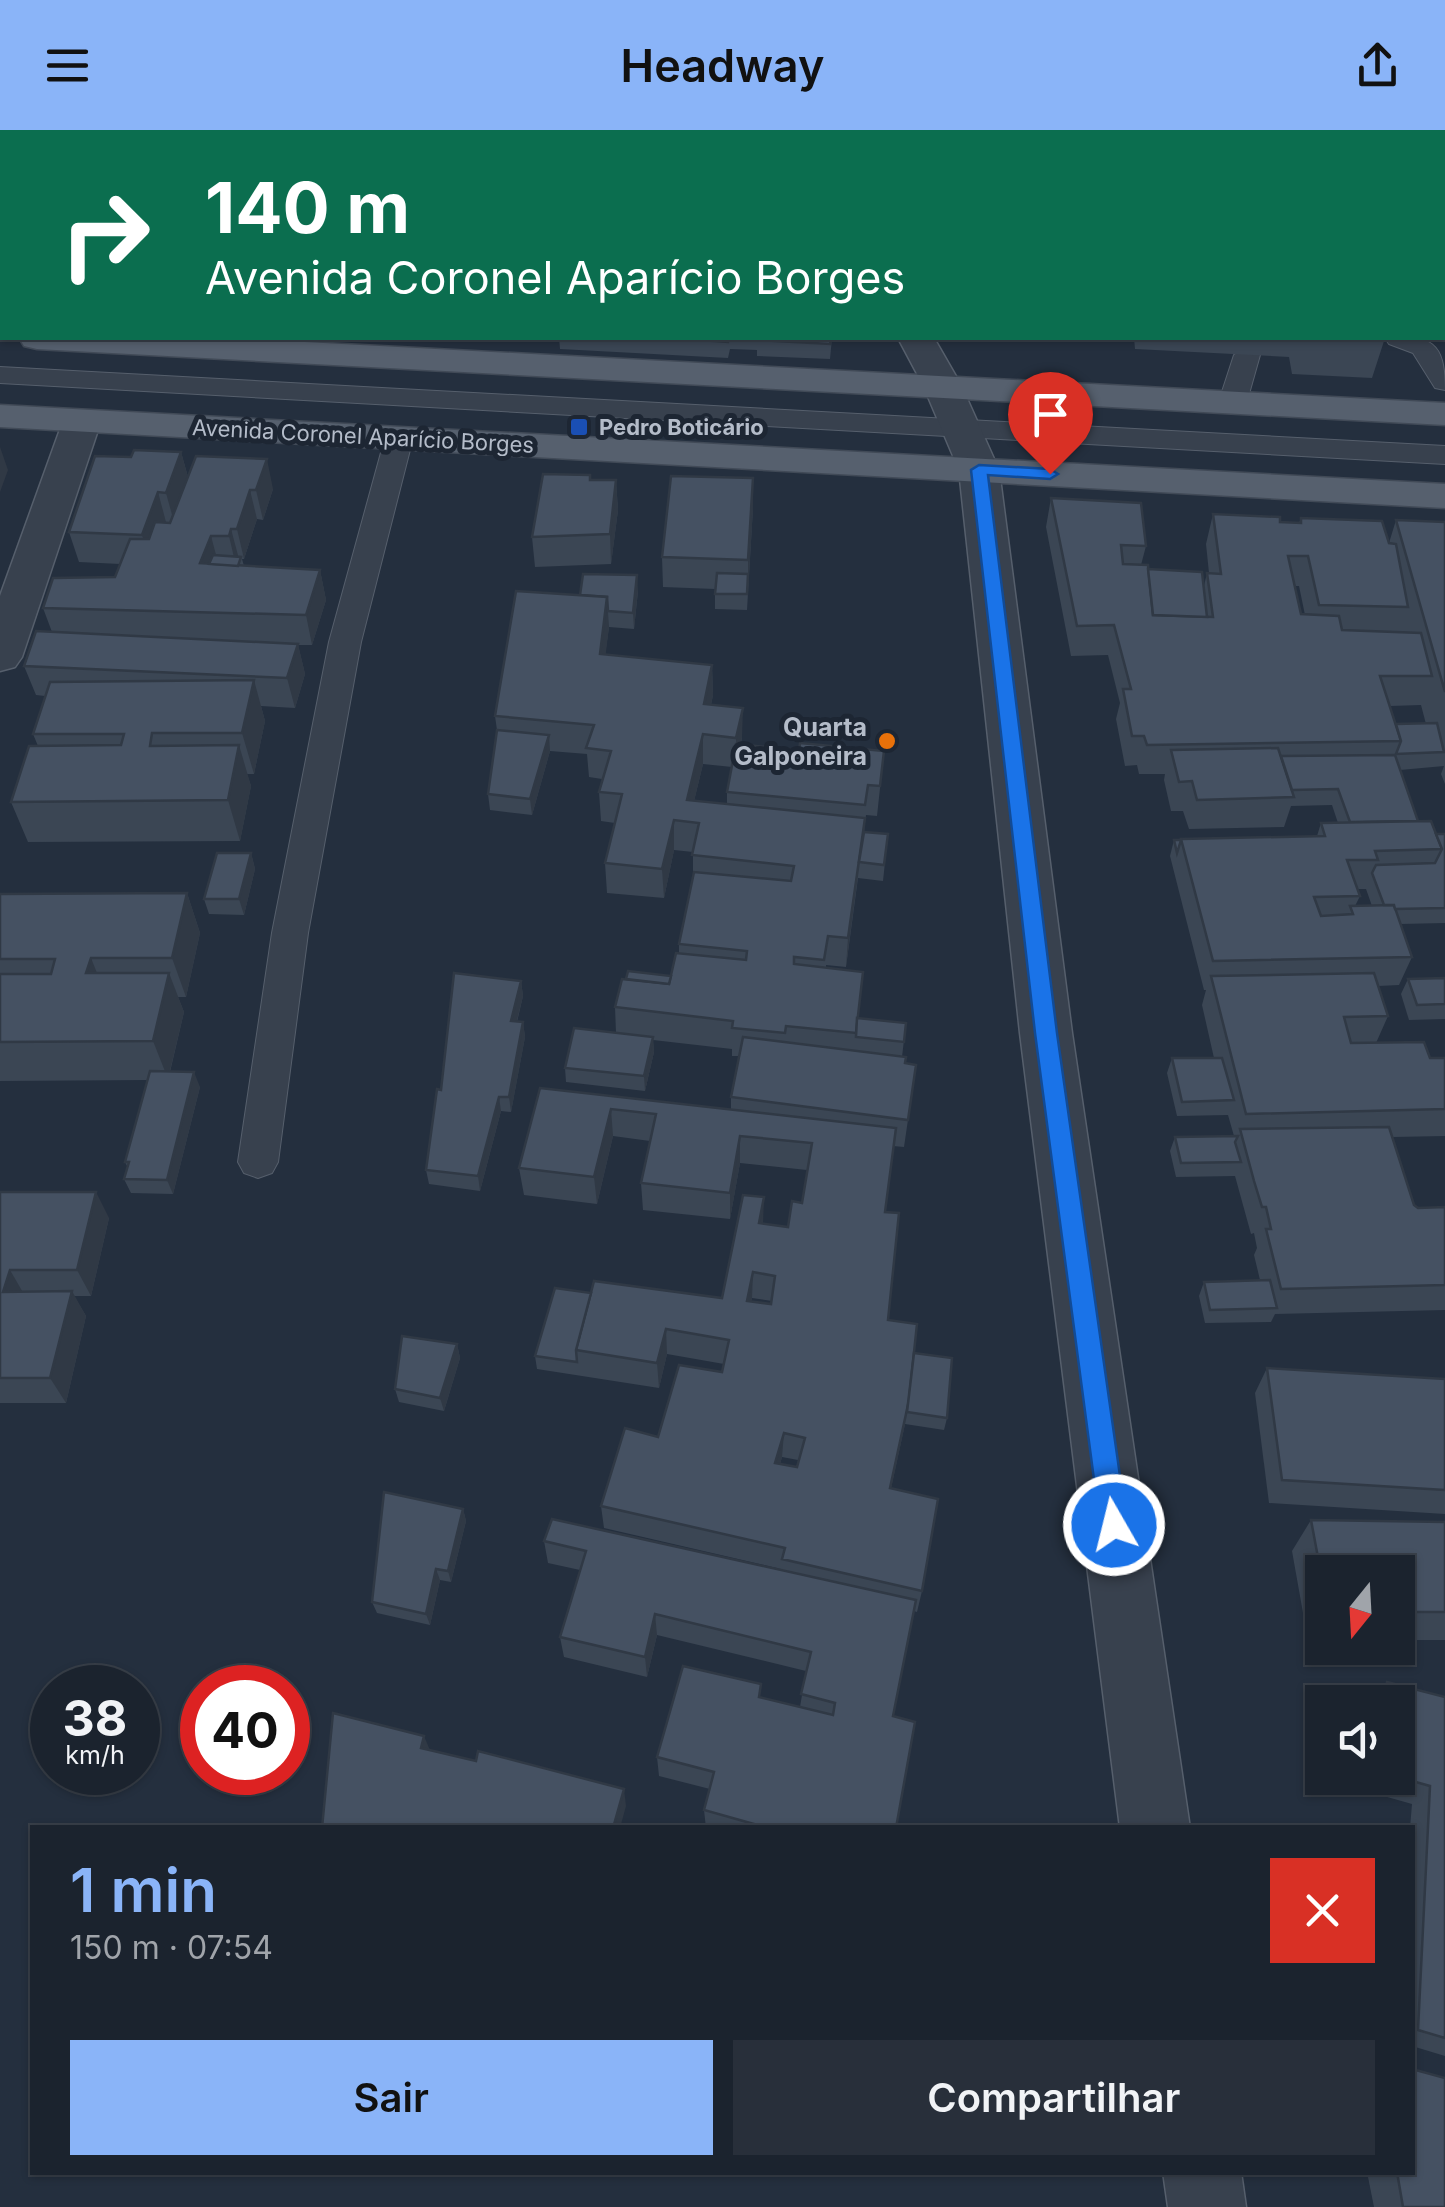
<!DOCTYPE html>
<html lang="pt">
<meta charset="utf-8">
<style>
:root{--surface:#1b232e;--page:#282f3a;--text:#f1f3f6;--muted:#a0a4aa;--line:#39404a;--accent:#8ab4f8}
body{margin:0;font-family:Inter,sans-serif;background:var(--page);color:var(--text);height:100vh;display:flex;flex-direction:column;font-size:38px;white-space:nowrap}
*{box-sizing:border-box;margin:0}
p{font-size:32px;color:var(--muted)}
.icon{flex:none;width:55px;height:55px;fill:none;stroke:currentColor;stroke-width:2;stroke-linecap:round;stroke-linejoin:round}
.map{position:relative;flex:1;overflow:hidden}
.panel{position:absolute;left:30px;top:1695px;width:1385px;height:350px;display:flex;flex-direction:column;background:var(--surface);border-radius:0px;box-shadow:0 2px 8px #0004,0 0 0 2px var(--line)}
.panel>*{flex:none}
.banner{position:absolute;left:0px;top:0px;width:1445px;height:210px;box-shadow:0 2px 8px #0004,0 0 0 2px var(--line);background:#0b6e4f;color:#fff;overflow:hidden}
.needle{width:65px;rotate:198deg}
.buttons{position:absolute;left:1305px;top:1425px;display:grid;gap:20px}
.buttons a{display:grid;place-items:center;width:110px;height:110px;border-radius:0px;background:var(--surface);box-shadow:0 2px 8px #0004,0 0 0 2px var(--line);font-size:50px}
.speed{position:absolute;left:30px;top:1535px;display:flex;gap:20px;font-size:50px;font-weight:700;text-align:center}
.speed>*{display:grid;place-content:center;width:130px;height:130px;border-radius:50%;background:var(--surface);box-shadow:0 2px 8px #0004,0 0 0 2px var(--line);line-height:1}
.speed small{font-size:25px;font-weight:400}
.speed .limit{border:15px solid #d22;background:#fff;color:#111}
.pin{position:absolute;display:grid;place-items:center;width:85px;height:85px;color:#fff;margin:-102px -42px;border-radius:50% 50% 50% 0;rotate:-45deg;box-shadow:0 0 10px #0007}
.pin .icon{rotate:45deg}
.me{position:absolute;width:110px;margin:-55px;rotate:352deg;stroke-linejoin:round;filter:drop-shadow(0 0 8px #0008)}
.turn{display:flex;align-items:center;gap:35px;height:210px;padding:0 40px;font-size:45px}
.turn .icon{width:130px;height:130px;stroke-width:2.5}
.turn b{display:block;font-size:70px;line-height:85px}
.round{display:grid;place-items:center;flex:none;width:105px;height:105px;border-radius:0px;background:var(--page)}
.overview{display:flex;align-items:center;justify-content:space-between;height:170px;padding:0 40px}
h1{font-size:60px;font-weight:600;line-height:75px;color:var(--accent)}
.button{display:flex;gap:20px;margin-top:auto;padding:20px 40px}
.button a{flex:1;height:115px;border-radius:0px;background:var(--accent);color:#111;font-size:40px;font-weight:600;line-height:115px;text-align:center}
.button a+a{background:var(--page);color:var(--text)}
header{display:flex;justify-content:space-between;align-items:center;height:130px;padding:0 40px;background:var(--accent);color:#111;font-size:45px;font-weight:600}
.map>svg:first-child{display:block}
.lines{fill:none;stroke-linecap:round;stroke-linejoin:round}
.service-casing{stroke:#565f6c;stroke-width:2}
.minor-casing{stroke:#565f6c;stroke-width:3}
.tertiary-casing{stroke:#565f6c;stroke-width:3}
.primary-casing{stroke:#414a57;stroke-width:3}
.service{fill:#38414e;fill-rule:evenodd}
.minor{fill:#38414e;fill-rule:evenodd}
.tertiary{fill:#38414e;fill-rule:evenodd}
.primary{fill:#56606e;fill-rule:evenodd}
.wall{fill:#3b4654;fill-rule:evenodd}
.shaded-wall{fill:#303945}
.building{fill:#455162;stroke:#303945;stroke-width:2.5;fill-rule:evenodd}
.route{fill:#1a73e8;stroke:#114b97;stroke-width:2.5}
.transit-dot{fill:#1a4fb4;stroke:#1d2633;stroke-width:4}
.food-dot{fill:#e8710a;stroke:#1d2633;stroke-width:4}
.labels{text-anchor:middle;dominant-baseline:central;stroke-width:10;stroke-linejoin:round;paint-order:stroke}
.far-poi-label{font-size:22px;font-weight:bold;fill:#b4bcc9;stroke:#1d2633;text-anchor:start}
.far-street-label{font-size:22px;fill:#b4bcc9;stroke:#1d2633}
.poi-label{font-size:25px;font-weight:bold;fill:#b4bcc9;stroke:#1d2633;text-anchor:end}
</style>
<header><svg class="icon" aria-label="menu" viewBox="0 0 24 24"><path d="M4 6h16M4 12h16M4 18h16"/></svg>Headway<svg class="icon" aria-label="share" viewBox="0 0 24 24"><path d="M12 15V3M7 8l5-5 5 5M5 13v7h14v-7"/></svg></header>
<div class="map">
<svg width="1445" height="2077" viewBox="0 0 1445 2077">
<rect width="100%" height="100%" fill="#242f3e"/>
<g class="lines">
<g class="service-casing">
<g id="service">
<path d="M1385 208C1431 205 1445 211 1445 260L1435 258 1413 223 1389 214Z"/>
<polygon points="1247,217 1260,225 1247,271 1233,279 1223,277 1219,271 1234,225"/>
<polygon points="0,237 1445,316 1445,334 0,253"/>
<polygon points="399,300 413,308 361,512 308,803 278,1032 272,1043 258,1048 244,1043 238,1032 272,803 329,512 385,308"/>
</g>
</g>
<g class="minor-casing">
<g id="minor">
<polygon points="1297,0 1387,0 1389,2 1299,2"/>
<polygon points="1430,0 1445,0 1445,16 1442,2 1428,2"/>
<polygon points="82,280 96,283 101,291 22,527 15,537 0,541 0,466 63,291 68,283"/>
</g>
</g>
<g class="tertiary-casing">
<g id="tertiary">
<polygon points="784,0 816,0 818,2 786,2"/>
<polygon points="898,208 934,208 961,255 999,340 1072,903 1190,1698 1120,1698 1020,903 959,340 923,255"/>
<polygon points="1163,2042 1241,2042 1246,2077 1168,2077"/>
</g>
</g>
<g class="primary-casing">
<g id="primary">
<polygon points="19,208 231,208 1445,273 1445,295 37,219 24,216"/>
<polygon points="0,275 1445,354 1445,378 0,297"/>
</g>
</g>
<use href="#service" class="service"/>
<use href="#minor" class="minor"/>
<use href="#tertiary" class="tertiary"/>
<use href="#primary" class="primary"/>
</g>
<g class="wall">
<polygon points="384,0 441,0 439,2"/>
<rect x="1442" y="8" width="3" height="75"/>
<rect x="1442" y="88" width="3" height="35"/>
<polygon points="559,208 832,208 830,229 757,226 757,220 730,219 728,228 560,219"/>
<polygon points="1134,208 1385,208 1372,248 1292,244 1289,227 1135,219"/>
<polygon points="181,322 188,347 273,359 263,390 257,389 244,429 242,429 244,436 320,440 326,470 312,515 298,515 305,544 295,578 261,576 265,591 254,644 247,644 251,656 240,711 28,712 11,672 38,616 33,604 45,566 36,565 24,536 52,502 43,478 115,447 120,434 79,432 69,402 131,327"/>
<polygon points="590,350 616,350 618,380 611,434 535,437 532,407"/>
<path d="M1051 368 1146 416 1141 435 1148 439 1204 456 1207 443H1209L1206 414 1213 384 1299 393 1301 388 1389 413 1396 390 1445 392V654L1441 644 1444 636 1400 640 1418 691 1436 704H1445V793L1400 794 1412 827 1399 855 1378 856 1388 886 1376 913 1430 928H1445V1006L1393 1007 1414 1075 1418 1078 1445 1077V1180L1275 1184 1271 1192 1205 1193 1199 1166 1204 1152 1260 1150 1254 1125 1257 1118 1254 1103 1251 1104 1235 1046 1176 1047 1170 1021 1175 1007 1234 1006 1228 985 1177 986 1167 943 1172 928H1214L1202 875 1206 860H1204L1170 726 1174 710 1317 706 1321 693H1338L1332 675 1291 676 1284 697 1189 699 1183 681H1171L1164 650 1165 644H1139L1137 635 1125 636 1116 589 1120 573 1108 525 1071 526 1046 397ZM1294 456H1299L1305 485 1301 484ZM1421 575 1426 594H1396L1390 576ZM1357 759H1366L1372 776H1355L1360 766Z"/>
<polygon points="753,378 747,480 715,479 715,459 663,457 662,427"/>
<path d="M638 461 634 499 609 497 605 525 712 535 713 565 711 575 742 607 741 614 799 620 884 621 877 686 866 685 864 702 888 704 883 751 858 748 846 837 826 835V838L858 888 906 893 902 927 905 933 916 935 904 1017 893 1016 885 1082 888 1190 914 1223 947 1288 944 1300 905 1294 891 1358 922 1461 917 1482 914 1481 893 1586 896 1698H706L704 1680 710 1659 659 1646 657 1627 761 1567 800 1577 806 1541 657 1505 647 1547 564 1527 560 1507 580 1440 548 1433 544 1411 781 1439 604 1398 601 1376 658 1307 722 1242 724 1234 667 1224 659 1258 537 1239 535 1226 591 1163 722 1168 763 1094 788 1097 802 1073 807 1040 740 1033 730 1089 643 1080 641 1053 650 1011 613 1006 597 1074 524 1065 519 1038 540 958 731 980V967L739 926H732V919L653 910 654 922 645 961 566 952 565 938 616 903 615 877 671 846 679 823V814L693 747V722L674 720 664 768 607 763 605 733 615 693 601 691 599 662 602 649 589 647 587 624 550 621 532 685 490 680 488 664 497 600 495 586 580 465ZM703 634 732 637 727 662V674L694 671ZM752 1168 772 1171 771 1174 751 1172ZM782 1327 798 1330 797 1337 780 1334Z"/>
<polygon points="251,723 255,739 244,785 209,784 204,769"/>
<polygon points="187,763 200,803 186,867 178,867 184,882 170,942 200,957 173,1064 131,1063 124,1049 128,1038 125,1032 148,950 0,951 0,764"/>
<polygon points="1445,848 1445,889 1409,890 1401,864 1408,849"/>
<polygon points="521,851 523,866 517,892 523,892 525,907 511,982 501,981 480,1061 429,1054 426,1040 441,960"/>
<polygon points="0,1062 109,1088 91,1166 74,1166 86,1186 66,1273 0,1273"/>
<polygon points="457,1214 460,1228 444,1281 399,1272 395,1259"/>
<polygon points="1267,1238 1445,1249 1445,1384 1269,1373 1255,1263"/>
<polygon points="463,1379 466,1391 451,1452 440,1450 430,1495 377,1483 372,1472"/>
<polygon points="1311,1390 1445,1392 1445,1510 1398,1510 1398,1442 1322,1442 1322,1511 1308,1511 1292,1421"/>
<polygon points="1387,1552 1445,1567 1445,1926 1412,1916 1412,1698 1410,1698 1412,1674 1366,1661 1366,1648 1398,1648 1398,1572 1370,1572"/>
<polygon points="1367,2042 1412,2042 1445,2077 1374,2077"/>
</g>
<g class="shaded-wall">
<polygon points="2,48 2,78 0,78 0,49"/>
<polygon points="2,146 2,177 0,177 0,147"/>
<polygon points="0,317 8,340 0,362"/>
<polygon points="181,322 189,351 174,392 166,363"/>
<polygon points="267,329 273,359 263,390 256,360"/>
<polygon points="753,348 753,378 748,460 748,430"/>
<polygon points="616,350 618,380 611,434 610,404"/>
<polygon points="250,360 257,389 244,429 237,399"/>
<polygon points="158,362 166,392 151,434 142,405"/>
<polygon points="231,399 239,429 236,436 229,406"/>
<polygon points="211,406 219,436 200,433"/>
<polygon points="320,440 326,470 312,515 306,485"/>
<polygon points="637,445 638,461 634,499 633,483"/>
<polygon points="607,467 609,497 602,554 600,524"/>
<polygon points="298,514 305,544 295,578 287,548"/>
<polygon points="712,535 713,565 705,604 704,574"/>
<polygon points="254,550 265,591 254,644 242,603"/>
<polygon points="743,578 742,607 736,638 736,608"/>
<polygon points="703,604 703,634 689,692 687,670"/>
<polygon points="549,605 550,621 532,685 530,669"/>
<polygon points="239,615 251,656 240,711 228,670"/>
<polygon points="865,688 863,718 859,732 846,837 848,808"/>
<polygon points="674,690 674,720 664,768 662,739"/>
<polygon points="251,723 255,739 244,785 239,769"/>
<polygon points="187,763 200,803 186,867 172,828"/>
<polygon points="91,828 107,868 86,843"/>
<polygon points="169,843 184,882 168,949 153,911"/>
<polygon points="521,851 523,866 513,906 511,891"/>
<polygon points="523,892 525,907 511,982 509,967"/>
<polygon points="653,907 654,922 645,961 644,946"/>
<polygon points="194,942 200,957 173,1064 167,1050"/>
<polygon points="499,967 501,981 480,1061 478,1046"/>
<polygon points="611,979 613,1006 597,1074 594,1047"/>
<polygon points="740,1006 740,1033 730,1089 730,1063"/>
<polygon points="96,1062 109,1088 91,1166 77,1140"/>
<polygon points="764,1067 763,1094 759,1093"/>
<polygon points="10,1140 25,1166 3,1162"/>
<polygon points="753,1142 752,1168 746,1197 747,1171"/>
<polygon points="72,1161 86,1186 66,1273 50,1248"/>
<polygon points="666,1199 667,1224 659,1258 657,1233"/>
<polygon points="457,1214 460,1228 444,1281 440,1268"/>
<polygon points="784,1303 782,1327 774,1356 775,1333"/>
<polygon points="463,1379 466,1391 451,1452 448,1441"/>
<polygon points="436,1439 440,1450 430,1495 426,1484"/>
<polygon points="655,1484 657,1505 647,1547 645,1527"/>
<polygon points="424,1606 432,1625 421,1618"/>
<polygon points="624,1659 626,1676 620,1698 613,1698"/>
</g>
<g class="building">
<polygon points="567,0 601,0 601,2 464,2 465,1 567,1"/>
<rect x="610" y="0" width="98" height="2"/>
<rect x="912" y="0" width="119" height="2"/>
<polygon points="1136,0 1246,0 1276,2 1136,2"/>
<polygon points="1329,0 1350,1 1350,2 1329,2"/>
<rect x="1442" y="8" width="3" height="45"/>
<polygon points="0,23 2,24 2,48 0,49"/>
<polygon points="0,82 2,82 2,146 0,147"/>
<rect x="1442" y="88" width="3" height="19"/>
<polygon points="700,208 729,208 728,212 699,210"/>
<polygon points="758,208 831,208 830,214 757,210"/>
<polygon points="134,320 181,322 166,363 158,362 142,405 69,402 95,326 131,327"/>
<polygon points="196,326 267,329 256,360 250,360 237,399 231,399 229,406 211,406 200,433 320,440 306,485 43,478 53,448 115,447 130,409 149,409 155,392 170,393"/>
<polygon points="543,344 590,345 590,350 616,350 610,404 532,407"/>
<polygon points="671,346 753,348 748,430 662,427"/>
<polygon points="1051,368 1141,373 1146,416 1121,415 1123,434 1148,435 1153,485 1213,487 1207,443 1221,444 1213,384 1280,387 1280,392 1301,393 1301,388 1382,391 1389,413 1396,414 1408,477 1319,475 1308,426 1288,426 1301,484 1339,486 1342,500 1421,503 1432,546 1380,546 1401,611 1147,615 1144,606 1132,606 1123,559 1131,559 1114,495 1077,496"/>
<polygon points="1396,390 1445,392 1445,562"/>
<polygon points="213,425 241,427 238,436 209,434"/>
<polygon points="1148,439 1202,442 1207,487 1153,485"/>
<polygon points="717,443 748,444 747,464 715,464"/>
<polygon points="583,444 637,445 633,483 608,481 607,467 580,465"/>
<polygon points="516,461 607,467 600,524 712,535 704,574 743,578 736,608 703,604 687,670 865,688 848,808 828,806 824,830 794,827 794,834 863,842 856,903 786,896 785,903 732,898 733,891 615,877 622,849 669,854 676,823 746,830 747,821 679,814 694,742 791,751 794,736 692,725 699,693 674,690 662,739 605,733 622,664 599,662 611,621 586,618 594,595 495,586"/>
<polygon points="36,501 298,514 287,548 24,536"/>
<polygon points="254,550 242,603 152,603 150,616 239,615 228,670 11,672 29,616 121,615 124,604 33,604 50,552"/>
<polygon points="1437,593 1444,622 1396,624 1401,611 1396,594"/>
<polygon points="497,600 549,605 530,669 488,664"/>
<polygon points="800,613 884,621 880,656 868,655 865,675 727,662 736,614 799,620"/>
<polygon points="1278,618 1294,667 1197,670 1192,651 1179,652 1171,620"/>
<polygon points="1395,625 1418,691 1350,692 1338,659 1292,660 1281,626"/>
<polygon points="1431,691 1442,719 1375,721 1378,730 1347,730 1360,766 1314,767 1321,786 1353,784 1350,776 1394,775 1412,827 1213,831 1181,709 1325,706 1321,693"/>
<polygon points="864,702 888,704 884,735 859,732"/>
<polygon points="1436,704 1445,704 1445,778 1395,779 1394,775 1384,775 1372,743 1376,735 1435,733 1442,719"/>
<polygon points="1174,710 1181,710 1177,723"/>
<polygon points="217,723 251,723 239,769 204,769"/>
<polygon points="187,763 172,828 91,828 86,843 169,843 153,911 0,912 0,844 51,844 55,829 0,829 0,764"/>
<polygon points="628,841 671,846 669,854 626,849"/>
<polygon points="454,843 521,851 511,891 523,892 509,967 499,967 478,1046 426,1040 437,959 441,960"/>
<polygon points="1374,843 1388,886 1344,887 1351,913 1424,912 1430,928 1445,928 1445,979 1246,984 1211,846"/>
<polygon points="1445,848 1445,874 1417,875 1408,849"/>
<polygon points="857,888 906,893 904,912 856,907"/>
<polygon points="574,898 653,907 644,946 565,938"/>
<polygon points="743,907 906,927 905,933 916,935 908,990 731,967"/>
<polygon points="1172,928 1222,928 1234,970 1182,972"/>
<polygon points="150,941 194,942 167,1050 124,1049 129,1032 125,1032"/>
<path d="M540 958 896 998 885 1082 899 1083 888 1190 917 1194 909 1270 890 1358 938 1369 922 1461 782 1429 785 1418 601 1376 625 1298 658 1307 679 1235 722 1242 729 1210 666 1199 657 1233 576 1220 594 1151 722 1168 743 1065 764 1067 759 1093 788 1097 792 1071 802 1073 812 1013 740 1006 730 1063 641 1053 656 984 611 979 594 1047 519 1038ZM753 1142 775 1146 771 1174 747 1171ZM784 1303 805 1308 797 1337 775 1333Z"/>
<polygon points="1389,997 1414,1075 1418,1078 1445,1077 1445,1155 1281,1159 1266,1099 1271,1099 1266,1077 1262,1077 1254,1051 1240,999"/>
<polygon points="1238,1006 1235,1012 1241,1032 1181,1033 1175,1007"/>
<polygon points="0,1062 96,1062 77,1140 10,1140 3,1162 72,1161 50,1248 0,1248"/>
<polygon points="1270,1150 1277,1178 1210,1180 1204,1152"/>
<polygon points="555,1158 591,1163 576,1220 577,1232 535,1226"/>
<polygon points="402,1206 457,1214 440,1268 395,1259"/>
<polygon points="914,1223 952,1228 947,1288 907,1282"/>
<polygon points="1267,1238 1445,1249 1445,1360 1282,1350"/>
<polygon points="384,1362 463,1379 448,1441 436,1439 426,1484 372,1472"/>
<polygon points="552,1389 916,1470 893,1586 915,1592 896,1698 768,1698 704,1680 714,1642 657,1627 683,1536 761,1554 759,1567 833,1585 835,1573 801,1564 811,1522 655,1484 645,1527 560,1507 586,1421 544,1411"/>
<polygon points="1311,1390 1445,1392 1445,1482 1398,1482 1398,1442 1322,1442 1322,1449"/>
<polygon points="1387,1552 1445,1567 1445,1908 1418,1900 1430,1656 1398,1647 1398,1572 1386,1572"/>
<polygon points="333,1583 424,1606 421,1618 476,1631 478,1621 624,1659 613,1698 322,1698"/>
<polygon points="1412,1939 1445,1948 1445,2077 1403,2077 1397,2042 1412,2042"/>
</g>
<polygon class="route" points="979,335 1050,339 1058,344 1050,349 988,345 1057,903 1127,1395 1123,1404 1114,1407 1104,1404 1100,1395 1035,903 971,340"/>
<rect class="transit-dot" x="569" y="287" width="20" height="20" rx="5"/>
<circle class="food-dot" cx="887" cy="611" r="10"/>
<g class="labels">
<g class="far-poi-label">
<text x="599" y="297">Pedro Boticário</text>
</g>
<g class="far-street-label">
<text transform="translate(363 306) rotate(3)">Avenida Coronel Aparício Borges</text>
</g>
<g class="poi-label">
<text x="867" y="597">Quarta<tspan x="867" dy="29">Galponeira</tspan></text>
</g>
</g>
</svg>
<div class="buttons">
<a><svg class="needle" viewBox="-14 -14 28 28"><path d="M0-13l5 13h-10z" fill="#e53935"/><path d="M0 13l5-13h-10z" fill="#a0a4aa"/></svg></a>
<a><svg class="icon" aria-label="sound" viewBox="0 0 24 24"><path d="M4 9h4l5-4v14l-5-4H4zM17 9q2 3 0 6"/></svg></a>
</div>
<div class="speed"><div>38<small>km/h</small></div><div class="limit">40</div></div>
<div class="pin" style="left:1050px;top:344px;background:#d93025"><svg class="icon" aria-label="arrive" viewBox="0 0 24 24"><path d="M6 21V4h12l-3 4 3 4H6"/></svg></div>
<svg class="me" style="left:1114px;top:1395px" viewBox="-20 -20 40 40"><circle r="17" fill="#1a73e8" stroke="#fff" stroke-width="3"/><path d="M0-11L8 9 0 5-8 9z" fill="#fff"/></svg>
<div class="banner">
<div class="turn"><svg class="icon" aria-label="right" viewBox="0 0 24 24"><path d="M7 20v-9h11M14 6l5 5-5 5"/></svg><div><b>140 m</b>Avenida Coronel Aparício Borges</div></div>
</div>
<section class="panel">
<div class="overview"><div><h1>1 min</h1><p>150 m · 07:54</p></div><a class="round" style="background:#d93025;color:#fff"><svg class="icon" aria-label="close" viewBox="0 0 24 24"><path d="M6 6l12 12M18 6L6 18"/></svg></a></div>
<div class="button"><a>Sair</a><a>Compartilhar</a></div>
</section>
</div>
